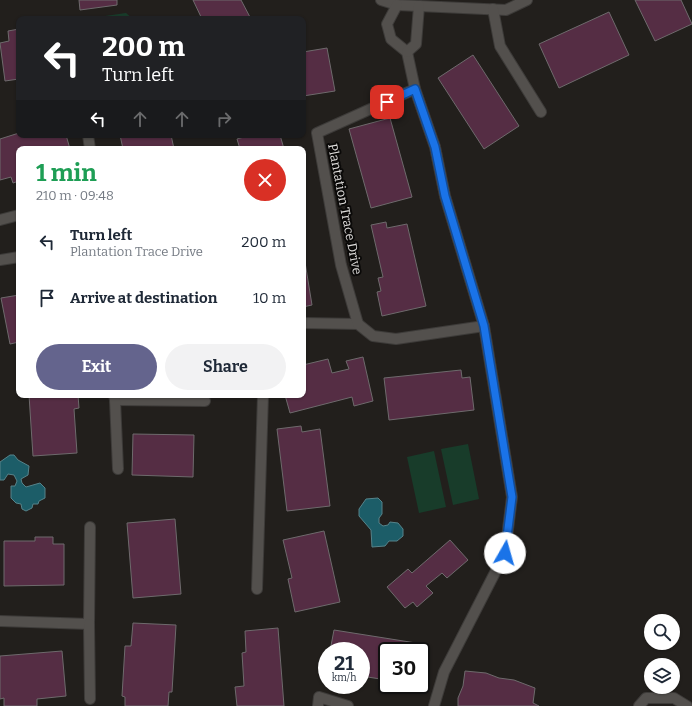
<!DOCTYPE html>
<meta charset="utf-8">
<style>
:root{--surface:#fff;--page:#f2f2f3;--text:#1f2937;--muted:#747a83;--accent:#64648d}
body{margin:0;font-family:Bitter,serif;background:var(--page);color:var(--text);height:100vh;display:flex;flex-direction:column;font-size:15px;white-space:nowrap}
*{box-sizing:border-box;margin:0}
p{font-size:13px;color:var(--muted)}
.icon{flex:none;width:22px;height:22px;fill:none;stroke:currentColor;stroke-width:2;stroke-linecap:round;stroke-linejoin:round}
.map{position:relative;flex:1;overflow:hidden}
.side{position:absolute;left:16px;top:146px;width:290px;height:252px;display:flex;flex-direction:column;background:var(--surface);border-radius:8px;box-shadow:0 1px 3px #0004}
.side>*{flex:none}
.hud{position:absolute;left:16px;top:16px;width:290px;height:122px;border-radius:8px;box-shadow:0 1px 3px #0004;background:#202124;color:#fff;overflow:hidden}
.tools{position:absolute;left:644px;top:614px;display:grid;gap:8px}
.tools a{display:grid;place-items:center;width:36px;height:36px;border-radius:50%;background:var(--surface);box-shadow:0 1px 3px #0004;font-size:20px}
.speed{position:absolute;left:318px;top:642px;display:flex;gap:8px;font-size:20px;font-weight:700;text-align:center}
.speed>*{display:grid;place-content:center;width:52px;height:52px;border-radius:50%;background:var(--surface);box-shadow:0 1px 3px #0004;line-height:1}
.speed small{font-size:10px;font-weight:400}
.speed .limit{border:2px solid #111;border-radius:6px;background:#fff;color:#111}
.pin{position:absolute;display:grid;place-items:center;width:34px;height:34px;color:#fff;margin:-17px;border-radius:8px;box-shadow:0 2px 6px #0006}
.me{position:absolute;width:44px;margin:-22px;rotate:7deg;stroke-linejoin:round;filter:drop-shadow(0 0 3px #0008)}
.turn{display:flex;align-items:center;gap:14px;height:84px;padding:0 20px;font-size:18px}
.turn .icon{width:52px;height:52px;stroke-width:2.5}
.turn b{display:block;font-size:28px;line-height:34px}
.lanes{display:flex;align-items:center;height:38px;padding:0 20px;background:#0003;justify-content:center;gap:20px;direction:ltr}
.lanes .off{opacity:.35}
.round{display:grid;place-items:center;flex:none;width:42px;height:42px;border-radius:21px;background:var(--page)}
.summary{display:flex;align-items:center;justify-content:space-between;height:68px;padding:0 20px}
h1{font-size:24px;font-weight:700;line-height:30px;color:#1e9e55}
.button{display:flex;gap:8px;margin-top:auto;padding:8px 20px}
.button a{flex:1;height:46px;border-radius:24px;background:var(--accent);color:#fff;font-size:16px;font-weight:700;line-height:46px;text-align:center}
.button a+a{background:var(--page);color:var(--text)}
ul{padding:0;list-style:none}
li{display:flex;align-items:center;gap:12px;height:56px;padding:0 20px}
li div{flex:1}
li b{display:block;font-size:15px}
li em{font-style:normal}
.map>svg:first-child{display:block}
.green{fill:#183c2a}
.water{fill:#1c5d68;stroke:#56838a}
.building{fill:#552d44;stroke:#6e6a6c}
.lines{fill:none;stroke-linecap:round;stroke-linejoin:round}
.minor-casing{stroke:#3d3b39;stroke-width:12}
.minor{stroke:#53504d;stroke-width:10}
.route-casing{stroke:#114b97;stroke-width:10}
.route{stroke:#1a73e8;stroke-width:7}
.labels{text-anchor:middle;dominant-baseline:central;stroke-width:4;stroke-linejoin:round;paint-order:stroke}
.street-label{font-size:13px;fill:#dddbd9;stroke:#0a0908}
</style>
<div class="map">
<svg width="692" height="706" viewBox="0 0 692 706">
<rect width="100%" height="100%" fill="#221f1c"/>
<g class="green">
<polygon points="126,13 133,19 97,19 98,17"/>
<polygon points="468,444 479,499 453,505 441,449"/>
<polygon points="434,451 446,507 419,513 407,457"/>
</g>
<g class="water">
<polygon points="10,455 14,455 18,460 29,466 28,475 21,479 22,483 26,487 40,483 45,488 45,498 39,501 38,504 33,504 32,508 26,511 22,509 21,504 16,503 11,498 11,486 15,486 17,481 14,475 8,474 4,480 0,480 0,462"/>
<polygon points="378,498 382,502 382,514 379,518 379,523 383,526 388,525 390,522 398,523 403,529 403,536 397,541 389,541 385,546 372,547 371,530 359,516 359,509 366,499"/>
</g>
<g class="building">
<polygon points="79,0 117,0 117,5 80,10"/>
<polygon points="193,0 241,0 251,19 202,19"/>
<polygon points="635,0 681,0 692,24 655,41"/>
<polygon points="609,12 629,55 559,88 539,44"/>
<polygon points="19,29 19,79 5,81 0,43 9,41 8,31"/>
<polygon points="327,48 335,91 303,96 303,52"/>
<polygon points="473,55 519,126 484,149 438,78"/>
<polygon points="390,118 412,197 371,208 349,129"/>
<polygon points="19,133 19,135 66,135 70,149 19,149 19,181 13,183 11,177 0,180 0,139"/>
<polygon points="120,135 171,135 174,149 123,149"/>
<polygon points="251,135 280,135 284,149 240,149 237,139"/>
<polygon points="386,222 387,228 407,224 426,306 382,316 377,292 381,291 378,278 383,277 371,225"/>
<polygon points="303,250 312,305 303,307"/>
<polygon points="19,295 19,342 10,344 1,298"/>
<polygon points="363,357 373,401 354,406 352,397 290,413 285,395 303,395 303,365 328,359 332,373 349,369 346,361"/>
<polygon points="461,370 462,378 470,377 474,410 389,420 384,378"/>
<polygon points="29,395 78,395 79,408 74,409 77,453 33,456"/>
<polygon points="301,426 302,432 320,429 330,506 287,511 277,429"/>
<polygon points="133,434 194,435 193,477 132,475"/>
<polygon points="175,519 181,594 133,598 127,523"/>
<polygon points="324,531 340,602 295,612 288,579 292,578 283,540"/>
<polygon points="35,537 53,537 53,544 64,544 64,585 4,586 4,541 35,541"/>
<polygon points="450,540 468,560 447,578 442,573 426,586 433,593 417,607 413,602 405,608 387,587 408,569 412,573"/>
<polygon points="133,623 176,625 172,692 169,692 168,706 125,706 125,697 122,696 125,646 131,646"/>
<polygon points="278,628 284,706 237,706 235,687 244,686 242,653 246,652 245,631"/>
<polygon points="334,630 416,643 415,651 387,651 387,680 361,676 361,651 330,651"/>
<polygon points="62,651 66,696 37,699 37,706 4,706 4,698 0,699 0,656"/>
<polygon points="465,671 486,673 499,678 514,680 535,688 533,703 539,706 458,706 458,698 463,686"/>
</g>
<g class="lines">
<g class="minor-casing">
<g id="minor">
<polyline points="381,0 397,5 506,10 527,0"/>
<polyline points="397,5 387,24 391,39 407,52 415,89 435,147 445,196 484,326 512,497 505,553 444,672 434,706"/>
<polyline points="493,9 500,46 541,112"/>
<polyline points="407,52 416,44 419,6"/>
<polyline points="88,135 90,149"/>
<polyline points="0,220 19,215"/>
<polyline points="0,260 19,257"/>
<polyline points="303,323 358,324 373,336 396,339 484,326"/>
<polyline points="358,324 341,265 317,133 415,89"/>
<polyline points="114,395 115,400 205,401"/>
<polyline points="115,400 118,469"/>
<polyline points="257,589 263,395"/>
<polyline points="0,621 89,624 90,527"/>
<polyline points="89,624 90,699"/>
<polyline points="318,706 319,697 348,706"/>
<polyline points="639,706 646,698 674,698 687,706"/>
</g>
</g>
<use href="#minor" class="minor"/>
</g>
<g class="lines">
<g class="route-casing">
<polyline id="route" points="387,102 415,89 435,147 445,196 484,326 512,497 505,553"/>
</g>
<use href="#route" class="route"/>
</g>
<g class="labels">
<g class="street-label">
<text transform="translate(345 209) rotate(79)">Plantation Trace Drive</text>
</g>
</g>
</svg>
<div class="tools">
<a><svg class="icon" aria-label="search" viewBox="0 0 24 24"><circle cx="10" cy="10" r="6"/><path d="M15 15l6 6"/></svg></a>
<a><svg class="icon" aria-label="layers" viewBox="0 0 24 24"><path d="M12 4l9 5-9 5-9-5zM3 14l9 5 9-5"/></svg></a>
</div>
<div class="speed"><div>21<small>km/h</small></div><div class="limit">30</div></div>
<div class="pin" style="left:387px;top:102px;background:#d93025"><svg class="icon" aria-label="arrive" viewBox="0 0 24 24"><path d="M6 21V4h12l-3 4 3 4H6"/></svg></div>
<svg class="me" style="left:505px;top:553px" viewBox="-20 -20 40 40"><circle r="19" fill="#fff"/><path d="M0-13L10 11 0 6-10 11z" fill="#1a73e8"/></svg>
<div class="hud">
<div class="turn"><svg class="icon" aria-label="left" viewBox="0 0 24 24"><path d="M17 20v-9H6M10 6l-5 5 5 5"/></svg><div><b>200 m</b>Turn left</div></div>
<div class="lanes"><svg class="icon" aria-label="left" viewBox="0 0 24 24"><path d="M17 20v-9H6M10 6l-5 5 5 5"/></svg><svg class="icon off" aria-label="ahead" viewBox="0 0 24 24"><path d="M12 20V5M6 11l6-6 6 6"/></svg><svg class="icon off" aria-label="ahead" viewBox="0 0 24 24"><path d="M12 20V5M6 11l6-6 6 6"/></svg><svg class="icon off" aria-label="right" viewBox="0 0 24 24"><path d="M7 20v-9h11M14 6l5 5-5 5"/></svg></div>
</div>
<section class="side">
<div class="summary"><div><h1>1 min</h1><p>210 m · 09:48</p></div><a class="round" style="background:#d93025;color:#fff"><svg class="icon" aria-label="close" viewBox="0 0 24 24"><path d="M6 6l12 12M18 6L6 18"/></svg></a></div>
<ul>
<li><svg class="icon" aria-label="left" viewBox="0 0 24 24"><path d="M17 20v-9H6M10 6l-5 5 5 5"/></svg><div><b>Turn left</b><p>Plantation Trace Drive</p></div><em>200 m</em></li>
<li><svg class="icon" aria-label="arrive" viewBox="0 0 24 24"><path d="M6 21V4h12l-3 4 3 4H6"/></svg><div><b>Arrive at destination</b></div><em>10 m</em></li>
</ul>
<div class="button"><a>Exit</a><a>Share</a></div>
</section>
</div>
